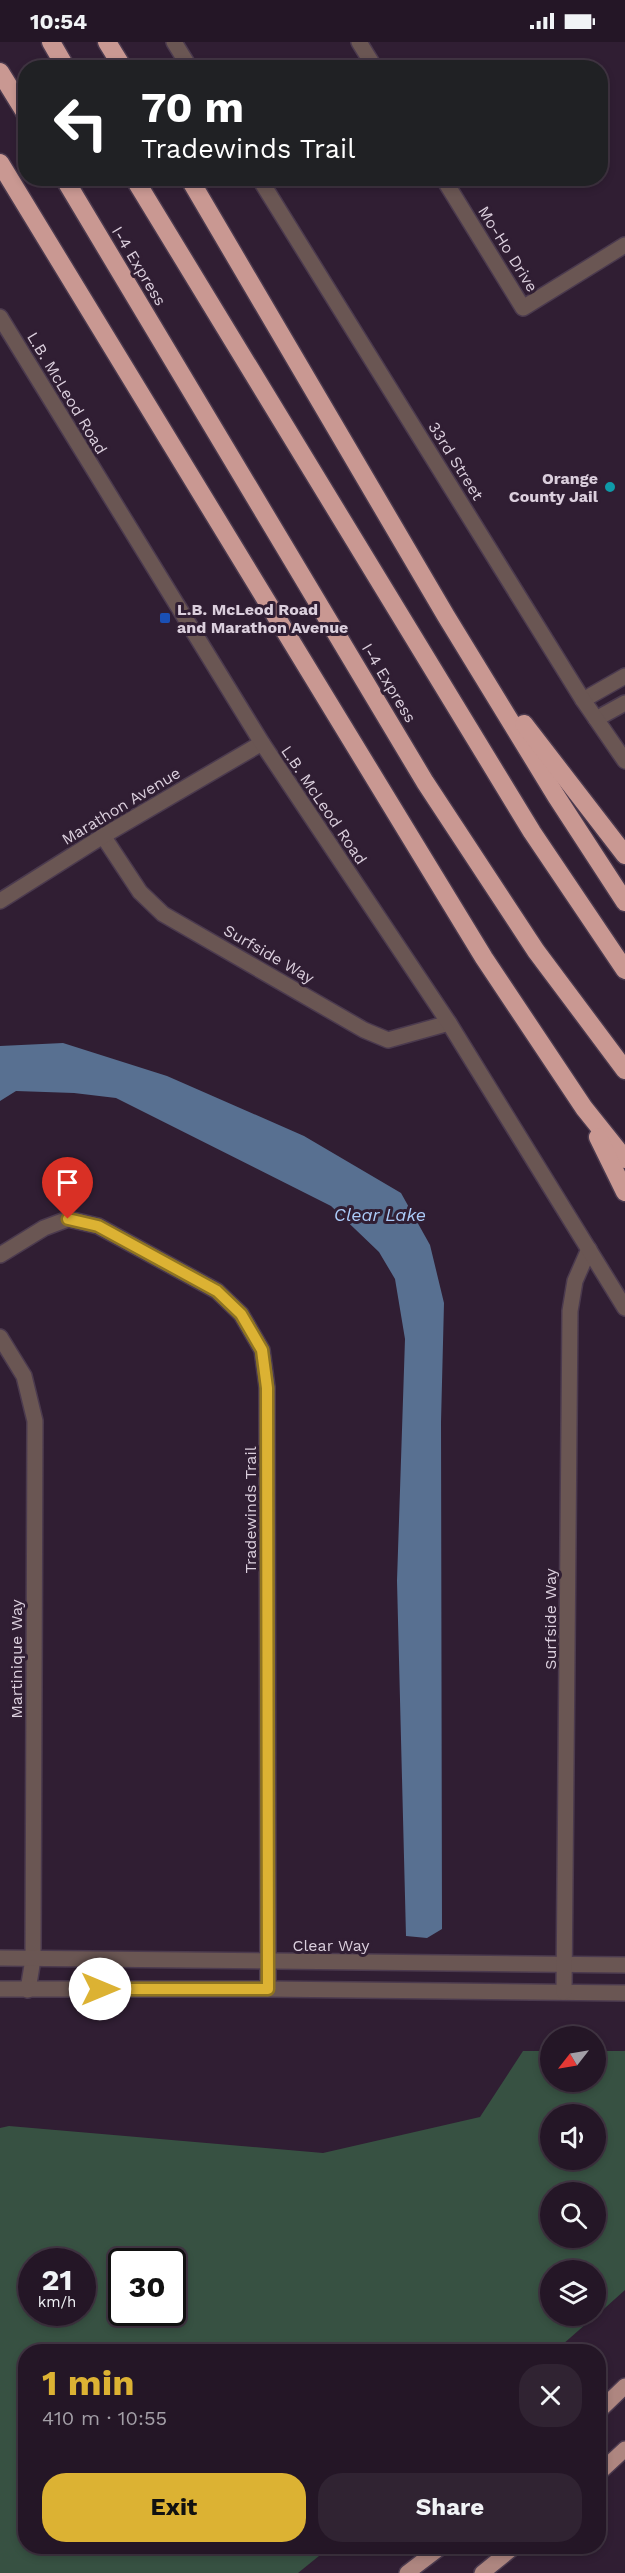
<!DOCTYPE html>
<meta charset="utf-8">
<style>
:root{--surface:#241626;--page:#302332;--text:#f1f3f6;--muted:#a39fa7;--line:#413543;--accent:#dcb233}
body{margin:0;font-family:"Work Sans",sans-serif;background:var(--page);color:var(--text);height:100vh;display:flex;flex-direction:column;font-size:22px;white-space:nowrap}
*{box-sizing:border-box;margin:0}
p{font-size:20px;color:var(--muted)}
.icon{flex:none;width:33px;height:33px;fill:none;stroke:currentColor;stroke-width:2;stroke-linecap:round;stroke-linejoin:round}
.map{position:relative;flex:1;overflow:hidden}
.sheet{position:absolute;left:18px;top:2302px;width:588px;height:210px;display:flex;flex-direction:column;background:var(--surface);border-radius:24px;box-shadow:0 3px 9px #0003,0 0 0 2px var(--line)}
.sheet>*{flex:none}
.hud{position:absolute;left:18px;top:18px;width:590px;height:126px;border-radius:24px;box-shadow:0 3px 9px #0003,0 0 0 2px var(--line);background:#202124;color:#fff;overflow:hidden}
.needle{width:39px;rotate:239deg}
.controls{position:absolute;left:540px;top:1984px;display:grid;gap:12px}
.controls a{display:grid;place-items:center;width:66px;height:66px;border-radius:50%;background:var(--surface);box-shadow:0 3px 9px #0003,0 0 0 2px var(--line);font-size:30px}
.speed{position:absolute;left:18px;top:2206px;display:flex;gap:12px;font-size:30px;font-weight:700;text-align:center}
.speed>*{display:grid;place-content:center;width:78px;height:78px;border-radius:50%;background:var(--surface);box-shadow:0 3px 9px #0003,0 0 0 2px var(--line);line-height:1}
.speed small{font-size:15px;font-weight:400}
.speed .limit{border:3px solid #111;border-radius:9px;background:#fff;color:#111}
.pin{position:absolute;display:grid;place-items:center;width:51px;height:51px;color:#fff;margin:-62px -26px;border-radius:50% 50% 50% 0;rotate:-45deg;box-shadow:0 0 6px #0007}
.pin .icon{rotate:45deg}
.me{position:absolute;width:66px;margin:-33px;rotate:90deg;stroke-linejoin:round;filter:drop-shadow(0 0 4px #0008)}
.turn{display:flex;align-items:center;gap:21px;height:126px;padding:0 24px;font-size:27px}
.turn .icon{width:78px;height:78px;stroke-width:2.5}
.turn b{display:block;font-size:42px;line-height:51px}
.round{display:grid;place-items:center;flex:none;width:63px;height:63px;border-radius:24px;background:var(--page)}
.head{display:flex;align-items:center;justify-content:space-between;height:102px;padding:0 24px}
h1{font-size:36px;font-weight:700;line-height:45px;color:var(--accent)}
.cta{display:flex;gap:12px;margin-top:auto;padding:12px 24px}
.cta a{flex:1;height:69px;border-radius:24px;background:var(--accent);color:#111;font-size:24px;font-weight:700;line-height:69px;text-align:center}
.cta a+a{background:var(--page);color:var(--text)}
.status{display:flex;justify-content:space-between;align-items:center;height:42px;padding:0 30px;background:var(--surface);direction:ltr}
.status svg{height:16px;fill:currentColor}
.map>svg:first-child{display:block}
.green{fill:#375142;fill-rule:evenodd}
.water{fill:#587091}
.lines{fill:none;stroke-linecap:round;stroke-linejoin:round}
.minor-casing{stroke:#4b3a4e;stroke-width:18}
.tertiary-casing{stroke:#4b3a4e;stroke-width:18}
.primary-casing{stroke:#4b3a4e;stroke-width:18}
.motorway-casing{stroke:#4b3a4e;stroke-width:21}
.minor{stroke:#6a5653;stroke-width:15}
.tertiary{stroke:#6a5653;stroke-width:15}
.primary{stroke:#ae8680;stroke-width:15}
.motorway{stroke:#c99892;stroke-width:18}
.route-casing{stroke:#8f7421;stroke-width:15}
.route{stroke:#dcb233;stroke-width:10}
.culture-dot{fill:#0f9aa8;stroke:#301e33;stroke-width:2}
.transit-dot{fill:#1a4fb4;stroke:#301e33;stroke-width:2}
.labels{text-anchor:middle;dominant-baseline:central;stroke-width:6;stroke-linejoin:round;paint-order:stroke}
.street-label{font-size:16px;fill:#dbcfdd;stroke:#301e33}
.poi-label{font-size:16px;font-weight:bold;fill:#dbcfdd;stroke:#301e33;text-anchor:end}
.water-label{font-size:18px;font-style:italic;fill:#adcdfa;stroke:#301e33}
</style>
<div class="status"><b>10:54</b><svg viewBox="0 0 49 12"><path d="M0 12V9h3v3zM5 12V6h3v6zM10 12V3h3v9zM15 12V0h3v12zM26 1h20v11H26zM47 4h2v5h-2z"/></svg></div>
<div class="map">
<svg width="625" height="2531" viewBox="0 0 625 2531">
<rect width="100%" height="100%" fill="#301e33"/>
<path class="green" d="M523 2009H550V2040H596V2009H625V2248L596 2274V2229H550V2274H595L554 2310H26V2505H330L298 2531H0V2086L9 2084 323 2111 480 2075ZM550 2073H596V2118H550ZM550 2151H596V2196H550ZM32 2220H82V2271H32ZM122 2220H172V2271H122Z"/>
<polygon class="water" points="63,1001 167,1034 304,1094 401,1151 430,1203 444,1261 441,1380 442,1887 427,1896 406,1894 397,1539 405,1297 395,1237 379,1210 331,1164 116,1056 74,1051 16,1049 0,1059 0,1004"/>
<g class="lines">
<g class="minor-casing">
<g id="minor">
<polyline points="359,0 375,26"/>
<polyline points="443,136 523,266 625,203"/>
<polyline points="583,658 625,634"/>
<polyline points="596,677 625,661"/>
<polyline points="103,794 140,850 163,872 364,988 388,998 449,981"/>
<polyline points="0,859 103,794 262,701"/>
<polyline points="0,1213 44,1186 68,1177 98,1184 217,1249 241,1272 262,1308 267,1345 268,1947"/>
<polyline points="0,1295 24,1334 35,1379 33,1917 28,1948"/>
<polyline points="0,1916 625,1923"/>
<polyline points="0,1947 268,1947 625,1951"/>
<polyline points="564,1950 570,1269 575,1239 589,1207"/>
</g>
</g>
<g class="tertiary-casing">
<g id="tertiary">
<polyline points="174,0 190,26"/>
<polyline points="259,136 583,658 625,719"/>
<polyline points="0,275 262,701 449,981 625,1266"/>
</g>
</g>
<g class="primary-casing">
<g id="primary">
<polyline points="598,2370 625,2344"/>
<polyline points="598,2432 625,2407"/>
<polyline points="407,2531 441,2505"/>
<polyline points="482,2531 514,2505"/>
</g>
</g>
<g class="motorway-casing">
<g id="motorway">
<polyline points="51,0 66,26"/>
<polyline points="107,0 123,26"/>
<polyline points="0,30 26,72"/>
<polyline points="0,121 484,916 584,1066 625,1117"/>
<polyline points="64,136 425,740 536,909 625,1028"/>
<polyline points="134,136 532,790 625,928"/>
<polyline points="189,136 446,574 556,754 625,860"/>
<polyline points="524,682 625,813"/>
<polyline points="598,1095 625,1150"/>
</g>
</g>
<use href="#minor" class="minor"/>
<use href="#tertiary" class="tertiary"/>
<use href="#primary" class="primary"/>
<use href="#motorway" class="motorway"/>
</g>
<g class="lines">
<g class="route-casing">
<polyline id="route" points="68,1177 98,1184 217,1249 241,1272 262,1308 267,1346 268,1947 100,1947"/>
</g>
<use href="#route" class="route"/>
</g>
<circle class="culture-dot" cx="610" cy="445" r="6"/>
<rect class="transit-dot" x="159" y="570" width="12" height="12" rx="3"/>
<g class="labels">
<g class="street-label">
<text transform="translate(508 207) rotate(58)">Mo-Ho Drive</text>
<text transform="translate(139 224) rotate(59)">I-4 Express</text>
<text transform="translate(67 351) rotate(59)">L.B. McLeod Road</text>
<text transform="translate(456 419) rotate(58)">33rd Street</text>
<text transform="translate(389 641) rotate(59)">I-4 Express</text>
<text transform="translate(324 763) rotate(56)">L.B. McLeod Road</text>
<text transform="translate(121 764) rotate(-31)">Marathon Avenue</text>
<text transform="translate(269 912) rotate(30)">Surfside Way</text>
<text transform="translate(250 1468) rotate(-90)">Tradewinds Trail</text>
<text transform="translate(550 1577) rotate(-90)">Surfside Way</text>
<text transform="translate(16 1617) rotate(-90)">Martinique Way</text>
<text x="331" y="1903">Clear Way</text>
</g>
<g class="poi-label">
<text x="598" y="436">Orange<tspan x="598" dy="18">County Jail</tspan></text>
<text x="177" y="567" text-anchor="start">L.B. McLeod Road<tspan x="177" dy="18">and Marathon Avenue</tspan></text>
</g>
<g class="water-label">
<text x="380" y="1172">Clear Lake</text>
</g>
</g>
</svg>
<div class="controls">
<a><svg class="needle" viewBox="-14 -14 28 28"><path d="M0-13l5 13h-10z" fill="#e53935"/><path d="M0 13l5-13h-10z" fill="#a39fa7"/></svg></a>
<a><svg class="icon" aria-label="sound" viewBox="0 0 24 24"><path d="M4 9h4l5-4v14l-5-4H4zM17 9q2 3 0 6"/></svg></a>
<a><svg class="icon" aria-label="search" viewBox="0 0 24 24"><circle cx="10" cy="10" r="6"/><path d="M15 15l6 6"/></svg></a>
<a><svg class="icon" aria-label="layers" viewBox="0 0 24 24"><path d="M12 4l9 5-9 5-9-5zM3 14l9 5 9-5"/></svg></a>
</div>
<div class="speed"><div>21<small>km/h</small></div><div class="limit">30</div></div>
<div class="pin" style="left:68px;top:1177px;background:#d93025"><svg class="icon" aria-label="arrive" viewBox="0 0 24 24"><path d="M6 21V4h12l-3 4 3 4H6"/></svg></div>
<svg class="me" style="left:100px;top:1947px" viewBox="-20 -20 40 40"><circle r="19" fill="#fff"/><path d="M0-13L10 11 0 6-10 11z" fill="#dcb233"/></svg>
<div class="hud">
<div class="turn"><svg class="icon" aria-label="left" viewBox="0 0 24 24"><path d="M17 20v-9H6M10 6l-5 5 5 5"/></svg><div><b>70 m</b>Tradewinds Trail</div></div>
</div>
<section class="sheet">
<div class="head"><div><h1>1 min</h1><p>410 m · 10:55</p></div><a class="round"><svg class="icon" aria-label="close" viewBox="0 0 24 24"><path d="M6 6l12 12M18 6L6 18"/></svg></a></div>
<div class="cta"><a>Exit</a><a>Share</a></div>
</section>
</div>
